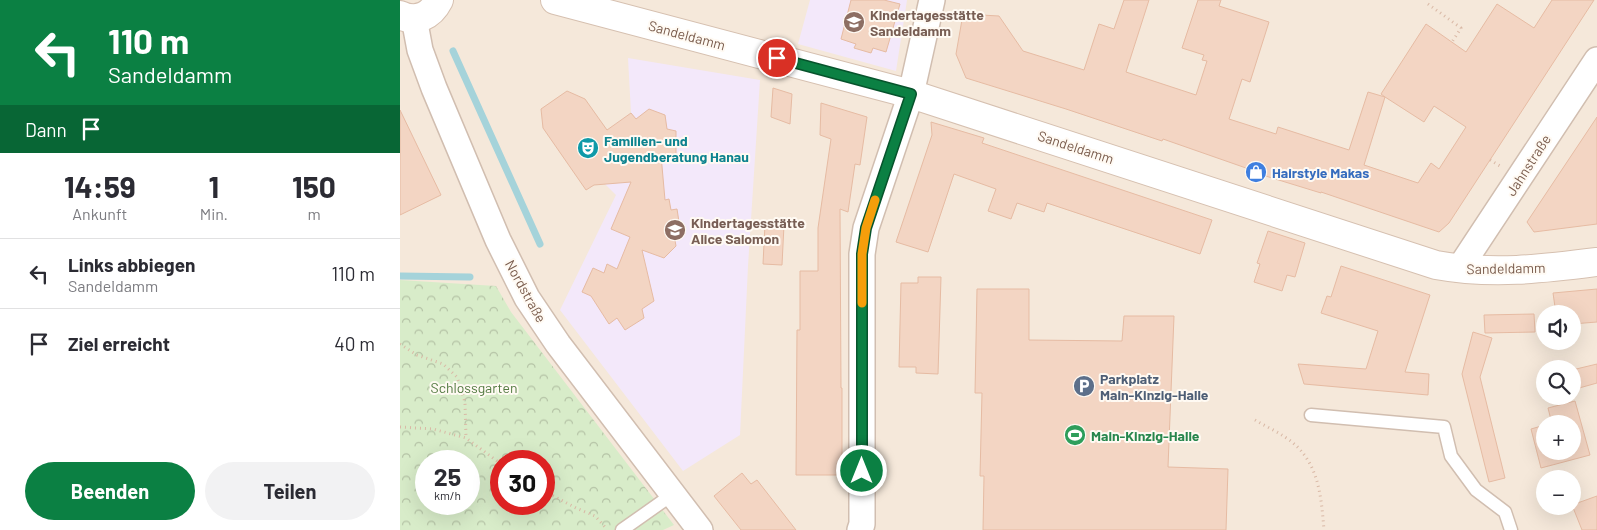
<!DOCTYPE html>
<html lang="de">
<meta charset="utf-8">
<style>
:root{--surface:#fff;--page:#f2f2f3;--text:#2b2b33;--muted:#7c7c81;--line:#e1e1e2;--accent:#0b8043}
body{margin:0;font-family:Barlow,sans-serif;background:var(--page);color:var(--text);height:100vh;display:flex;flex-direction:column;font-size:19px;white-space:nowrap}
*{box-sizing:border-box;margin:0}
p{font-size:16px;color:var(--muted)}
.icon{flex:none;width:28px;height:28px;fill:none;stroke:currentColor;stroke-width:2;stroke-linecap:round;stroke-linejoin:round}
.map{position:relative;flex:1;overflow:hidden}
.drawer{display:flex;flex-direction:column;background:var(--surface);width:400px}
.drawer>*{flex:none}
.top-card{background:#0b8043;color:#fff;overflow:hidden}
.controls{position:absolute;left:1136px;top:305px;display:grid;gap:10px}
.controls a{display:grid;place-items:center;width:45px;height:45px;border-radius:50%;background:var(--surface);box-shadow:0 5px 20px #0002;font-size:25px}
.speed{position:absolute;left:15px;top:450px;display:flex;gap:10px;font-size:25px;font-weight:700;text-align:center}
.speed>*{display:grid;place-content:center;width:65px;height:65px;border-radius:50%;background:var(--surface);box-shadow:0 5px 20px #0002;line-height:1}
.speed small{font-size:12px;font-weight:400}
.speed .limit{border:8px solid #d22;background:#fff;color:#111}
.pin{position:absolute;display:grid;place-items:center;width:42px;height:42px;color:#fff;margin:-21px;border:2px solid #fff;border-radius:50%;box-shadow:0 1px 5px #0007}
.me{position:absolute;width:55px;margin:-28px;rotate:0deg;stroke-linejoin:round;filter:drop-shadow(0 0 4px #0008)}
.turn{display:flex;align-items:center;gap:18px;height:105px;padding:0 25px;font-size:22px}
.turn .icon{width:65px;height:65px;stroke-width:2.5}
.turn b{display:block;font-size:35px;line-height:42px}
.then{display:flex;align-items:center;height:48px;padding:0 25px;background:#0003;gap:10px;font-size:19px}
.eta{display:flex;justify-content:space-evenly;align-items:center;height:85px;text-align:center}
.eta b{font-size:30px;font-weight:700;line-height:35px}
.action{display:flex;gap:10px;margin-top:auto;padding:10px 25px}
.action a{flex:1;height:58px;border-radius:30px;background:var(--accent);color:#fff;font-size:20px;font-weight:700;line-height:58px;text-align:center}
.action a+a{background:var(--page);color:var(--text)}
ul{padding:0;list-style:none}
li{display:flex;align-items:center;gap:15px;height:70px;padding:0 25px;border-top:1px solid var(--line)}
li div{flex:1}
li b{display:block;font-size:19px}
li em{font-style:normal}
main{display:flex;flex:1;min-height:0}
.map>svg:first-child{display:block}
.residential{fill:#f5e8da;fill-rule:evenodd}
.education{fill:#f3e8fa}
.forest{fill:url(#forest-crowns);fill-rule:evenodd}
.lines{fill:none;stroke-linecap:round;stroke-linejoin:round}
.stream{stroke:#a5d3da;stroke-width:7}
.building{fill:#f3d5c3;stroke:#e6bba3;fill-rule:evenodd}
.lane-casing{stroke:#d1beb0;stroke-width:15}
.street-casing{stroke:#d1beb0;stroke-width:28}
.secondary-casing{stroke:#d6c0b0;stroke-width:30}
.path{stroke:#d9b8a5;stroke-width:3;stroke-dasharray:1 4;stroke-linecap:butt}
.lane{stroke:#fff;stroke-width:12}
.street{stroke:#fff;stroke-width:25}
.secondary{stroke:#fff;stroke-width:28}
.route-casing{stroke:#07532c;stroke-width:12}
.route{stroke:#0b8043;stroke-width:9}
.slow{stroke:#f59e0b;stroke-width:9}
.labels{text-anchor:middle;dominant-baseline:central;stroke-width:4;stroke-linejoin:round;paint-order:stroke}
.education-label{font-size:14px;font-weight:bold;fill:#785e54;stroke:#fffaf3;text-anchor:start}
.street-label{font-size:14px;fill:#7a5c4d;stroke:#fffaf3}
.culture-label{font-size:14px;font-weight:bold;fill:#0d838f;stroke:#fffaf3;text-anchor:start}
.shop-label{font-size:14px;font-weight:bold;fill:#366cbe;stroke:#fffaf3;text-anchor:start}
.service-label{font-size:14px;font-weight:bold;fill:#4e5e75;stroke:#fffaf3;text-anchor:start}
.park-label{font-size:14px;fill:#537a41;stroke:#fffaf3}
.leisure-label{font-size:14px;font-weight:bold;fill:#27864d;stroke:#fffaf3;text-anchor:start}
</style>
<main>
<section class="drawer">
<div class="top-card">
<div class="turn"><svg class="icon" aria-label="left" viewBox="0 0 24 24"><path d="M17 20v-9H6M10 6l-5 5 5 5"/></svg><div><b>110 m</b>Sandeldamm</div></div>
<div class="then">Dann<svg class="icon" aria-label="arrive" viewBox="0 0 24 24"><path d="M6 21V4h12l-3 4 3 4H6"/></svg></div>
</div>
<div class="eta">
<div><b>14:59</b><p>Ankunft</p></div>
<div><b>1</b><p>Min.</p></div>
<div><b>150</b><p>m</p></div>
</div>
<ul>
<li><svg class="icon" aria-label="left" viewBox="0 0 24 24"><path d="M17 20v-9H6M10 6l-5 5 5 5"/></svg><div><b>Links abbiegen</b><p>Sandeldamm</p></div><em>110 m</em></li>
<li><svg class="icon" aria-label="arrive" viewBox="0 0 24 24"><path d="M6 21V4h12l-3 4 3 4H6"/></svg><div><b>Ziel erreicht</b></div><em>40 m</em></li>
</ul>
<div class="action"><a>Beenden</a><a>Teilen</a></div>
</section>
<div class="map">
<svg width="1197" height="530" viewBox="0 0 1197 530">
<defs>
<pattern id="forest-crowns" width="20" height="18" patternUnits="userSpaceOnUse" patternTransform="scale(1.25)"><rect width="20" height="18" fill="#d8ecc9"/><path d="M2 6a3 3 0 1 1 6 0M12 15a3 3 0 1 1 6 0" fill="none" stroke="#b4c2a5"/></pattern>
</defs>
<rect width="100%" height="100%" fill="#fdf6ec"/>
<path class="residential" d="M0 0H1197V530H0ZM1145 314H1172V341H1145ZM1145 369H1172V396H1145ZM1145 424H1172V451H1145ZM26 461H69V504H26ZM101 461H144V504H101ZM1145 479H1172V506H1145Z"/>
<g class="education">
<polygon points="410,0 507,0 496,71 398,44"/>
<polygon points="228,58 360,80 348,266 340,435 283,471 160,310 216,195 205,184 215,124 231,113"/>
</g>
<path class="forest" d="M0 280 96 286 111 312 274 525 263 530H0ZM26 461H69V504H26ZM101 461H144V504H101Z"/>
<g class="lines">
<g class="stream">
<polyline points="53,51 140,244"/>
<polyline points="0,276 70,277"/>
</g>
</g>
<g class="building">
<polygon points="451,0 484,0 500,4 486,52 473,48 471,53 454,48 456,44 441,39"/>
<path d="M724 0H749L726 72 796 95 807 61 802 60 804 55 782 48 798 0H821L819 6 869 22 850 82 842 79 829 119 876 134 878 127 949 150 968 92 985 97 981 94 1026 24 1066 52 1097 4 1134 28 1152 0H1194L1049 223 1039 232 921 192V193L846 170V168L763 139 762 141 666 109 566 78 556 54 563 14 599 16 623 51 684 70 699 24 714 29ZM985 97 1024 122 1034 106 1066 127 1039 169 1031 163 1018 183 964 165Z"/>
<polygon points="373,88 392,94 390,124 371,117"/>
<polygon points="167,91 185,99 207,130 231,113 236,119 249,109 265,115 267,129 276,131 276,154 261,155 265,200 269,199 271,210 277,209 280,228 273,229 276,246 264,258 242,250 254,301 242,309 244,318 225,330 217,318 209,324 191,296 182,292 193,268 204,273 207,264 217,269 230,237 211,229 231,182 194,185 186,190 143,128 141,109"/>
<polygon points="421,103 467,117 460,165 455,164 448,212 440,209 441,388 442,388 442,475 396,475 397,330 400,330 400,271 418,271 418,228 431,139 420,135"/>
<polygon points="0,110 41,195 0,215"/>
<polygon points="1197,117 1197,224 1134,232 1127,222"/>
<polygon points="531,122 584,138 582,143 812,220 800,254 647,203 644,212 617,203 611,219 588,211 596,189 554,174 528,252 496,242 532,135"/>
<polygon points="365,224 384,225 382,265 363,264"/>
<polygon points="868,231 905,243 895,277 887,275 882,291 854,282 860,264 857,263"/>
<polygon points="941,266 1030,295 1005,372 1029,374 1028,395 904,384 898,364 966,369 978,331 921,313 927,296 931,297"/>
<polygon points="518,277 541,277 538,374 516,373 516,367 499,367 501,283 518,283"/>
<polygon points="577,289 629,289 629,340 722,341 724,316 774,316 768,467 828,469 826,530 583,530 584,476 580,476 582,393 575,393"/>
<polygon points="1197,289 1197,322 1172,324 1172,314 1156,314 1153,293"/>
<polygon points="1134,314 1135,332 1085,333 1084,315"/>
<polygon points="1073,332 1092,338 1080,377 1105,478 1089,482 1062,374"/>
<polygon points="1197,364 1197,383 1172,390 1172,370"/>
<polygon points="1175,401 1190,455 1141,468 1131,429 1145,425 1145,451 1172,451 1172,424 1152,424 1148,408"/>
<polygon points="342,473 351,484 357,480 396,530 341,530 314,496"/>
<polygon points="1197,496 1197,530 1182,530 1172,505"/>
</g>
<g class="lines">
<g class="lane-casing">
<g id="lane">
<polyline points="911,415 1044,427 1051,456 1076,490 1105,512 1111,530"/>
<polyline points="222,530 273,494"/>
</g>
</g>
<g class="street-casing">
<g id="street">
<polyline points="14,18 20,50 34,88 98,240 127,298 158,344 300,530"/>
<polyline points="1059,269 1197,60"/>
<polyline points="460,530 462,524 462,254 466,228 511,94 532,0"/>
</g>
</g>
<g class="secondary-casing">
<g id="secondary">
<path d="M155 0 511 94 1036 265C1091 275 1143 269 1197 262"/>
<path d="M0 15C16 23 31 16 39 0"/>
</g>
</g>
<g class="path">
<polyline points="1028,4 1061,28 1052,42"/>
<polyline points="1090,160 1100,166"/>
<polyline points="0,344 17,355 43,364 57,377 65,402 66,438"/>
<path d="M855 420C865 426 876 431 885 437 919 459 921 495 924 530"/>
<polyline points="0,427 33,429 66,438 101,464"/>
<polyline points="144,491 176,508 195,516 206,528"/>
</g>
<use href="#lane" class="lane"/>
<use href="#street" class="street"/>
<use href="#secondary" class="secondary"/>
</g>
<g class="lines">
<g class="route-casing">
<polyline id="route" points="377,58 511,94 466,228 462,254 462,471"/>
</g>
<use href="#route" class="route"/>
<polyline class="slow" points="462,303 462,254 466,228 475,200"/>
</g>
<defs>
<g id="school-disc" transform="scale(1.125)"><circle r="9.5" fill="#8d6e63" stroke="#fffaf3"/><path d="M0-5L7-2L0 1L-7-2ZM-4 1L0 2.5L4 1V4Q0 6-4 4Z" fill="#fff"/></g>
<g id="theatre-disc" transform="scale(1.125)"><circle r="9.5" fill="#0f9aa8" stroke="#fffaf3"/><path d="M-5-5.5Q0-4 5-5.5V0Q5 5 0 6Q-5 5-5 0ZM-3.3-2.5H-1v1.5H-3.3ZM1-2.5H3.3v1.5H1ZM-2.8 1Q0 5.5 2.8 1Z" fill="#fff"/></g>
<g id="shop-disc" transform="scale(1.125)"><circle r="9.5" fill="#3f7fe0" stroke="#fffaf3"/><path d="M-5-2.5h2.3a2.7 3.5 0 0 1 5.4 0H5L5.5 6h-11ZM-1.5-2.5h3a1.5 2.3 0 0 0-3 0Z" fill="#fff"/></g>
<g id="parking-disc" transform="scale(1.125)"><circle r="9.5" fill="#5c6f8a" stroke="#fffaf3"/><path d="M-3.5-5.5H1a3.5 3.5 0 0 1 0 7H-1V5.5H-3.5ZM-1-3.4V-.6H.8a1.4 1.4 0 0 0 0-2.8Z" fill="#fff"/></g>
<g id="stadium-disc" transform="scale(1.125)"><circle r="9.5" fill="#2e9e5b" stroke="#fffaf3"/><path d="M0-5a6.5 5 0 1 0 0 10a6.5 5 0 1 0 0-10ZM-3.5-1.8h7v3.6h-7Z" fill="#fff"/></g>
</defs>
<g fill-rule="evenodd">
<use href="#school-disc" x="454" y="22"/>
<use href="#theatre-disc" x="188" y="148"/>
<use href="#shop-disc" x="856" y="172"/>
<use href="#school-disc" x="275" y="230"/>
<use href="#parking-disc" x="684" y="386"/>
<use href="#stadium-disc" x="675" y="435"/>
</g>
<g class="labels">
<g class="education-label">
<text x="470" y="14">Kindertagesstätte<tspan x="470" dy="16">Sandeldamm</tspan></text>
<text x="291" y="222">Kindertagesstätte<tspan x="291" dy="16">Alice Salomon</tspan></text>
</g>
<g class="street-label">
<text transform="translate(287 35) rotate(15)">Sandeldamm</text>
<text transform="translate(676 147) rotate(18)">Sandeldamm</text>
<text transform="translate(1128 165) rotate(-57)">Jahnstraße</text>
<text transform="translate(1106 268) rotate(-1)">Sandeldamm</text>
<text transform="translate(126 291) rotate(61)">Nordstraße</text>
</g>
<g class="culture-label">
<text x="204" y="140">Familien- und<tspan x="204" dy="16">Jugendberatung Hanau</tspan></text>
</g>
<g class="shop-label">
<text x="872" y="172">Hairstyle Makas</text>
</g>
<g class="service-label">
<text x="700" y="378">Parkplatz<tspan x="700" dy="16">Main-Kinzig-Halle</tspan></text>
</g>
<g class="park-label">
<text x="74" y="387">Schlossgarten</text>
</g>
<g class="leisure-label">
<text x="691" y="435">Main-Kinzig-Halle</text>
</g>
</g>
</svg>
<div class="controls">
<a><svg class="icon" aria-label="sound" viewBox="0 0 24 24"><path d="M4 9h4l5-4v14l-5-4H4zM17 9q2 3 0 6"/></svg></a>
<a><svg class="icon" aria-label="search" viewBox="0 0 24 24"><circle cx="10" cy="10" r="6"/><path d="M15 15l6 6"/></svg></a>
<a>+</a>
<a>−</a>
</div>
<div class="speed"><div>25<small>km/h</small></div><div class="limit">30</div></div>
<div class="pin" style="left:377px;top:58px;background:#d93025"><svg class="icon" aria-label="arrive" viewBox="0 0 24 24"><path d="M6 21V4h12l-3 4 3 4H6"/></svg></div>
<svg class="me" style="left:462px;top:471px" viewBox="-20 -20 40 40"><circle r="17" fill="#0b8043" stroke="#fff" stroke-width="3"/><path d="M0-11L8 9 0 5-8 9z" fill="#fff"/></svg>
</div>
</main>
